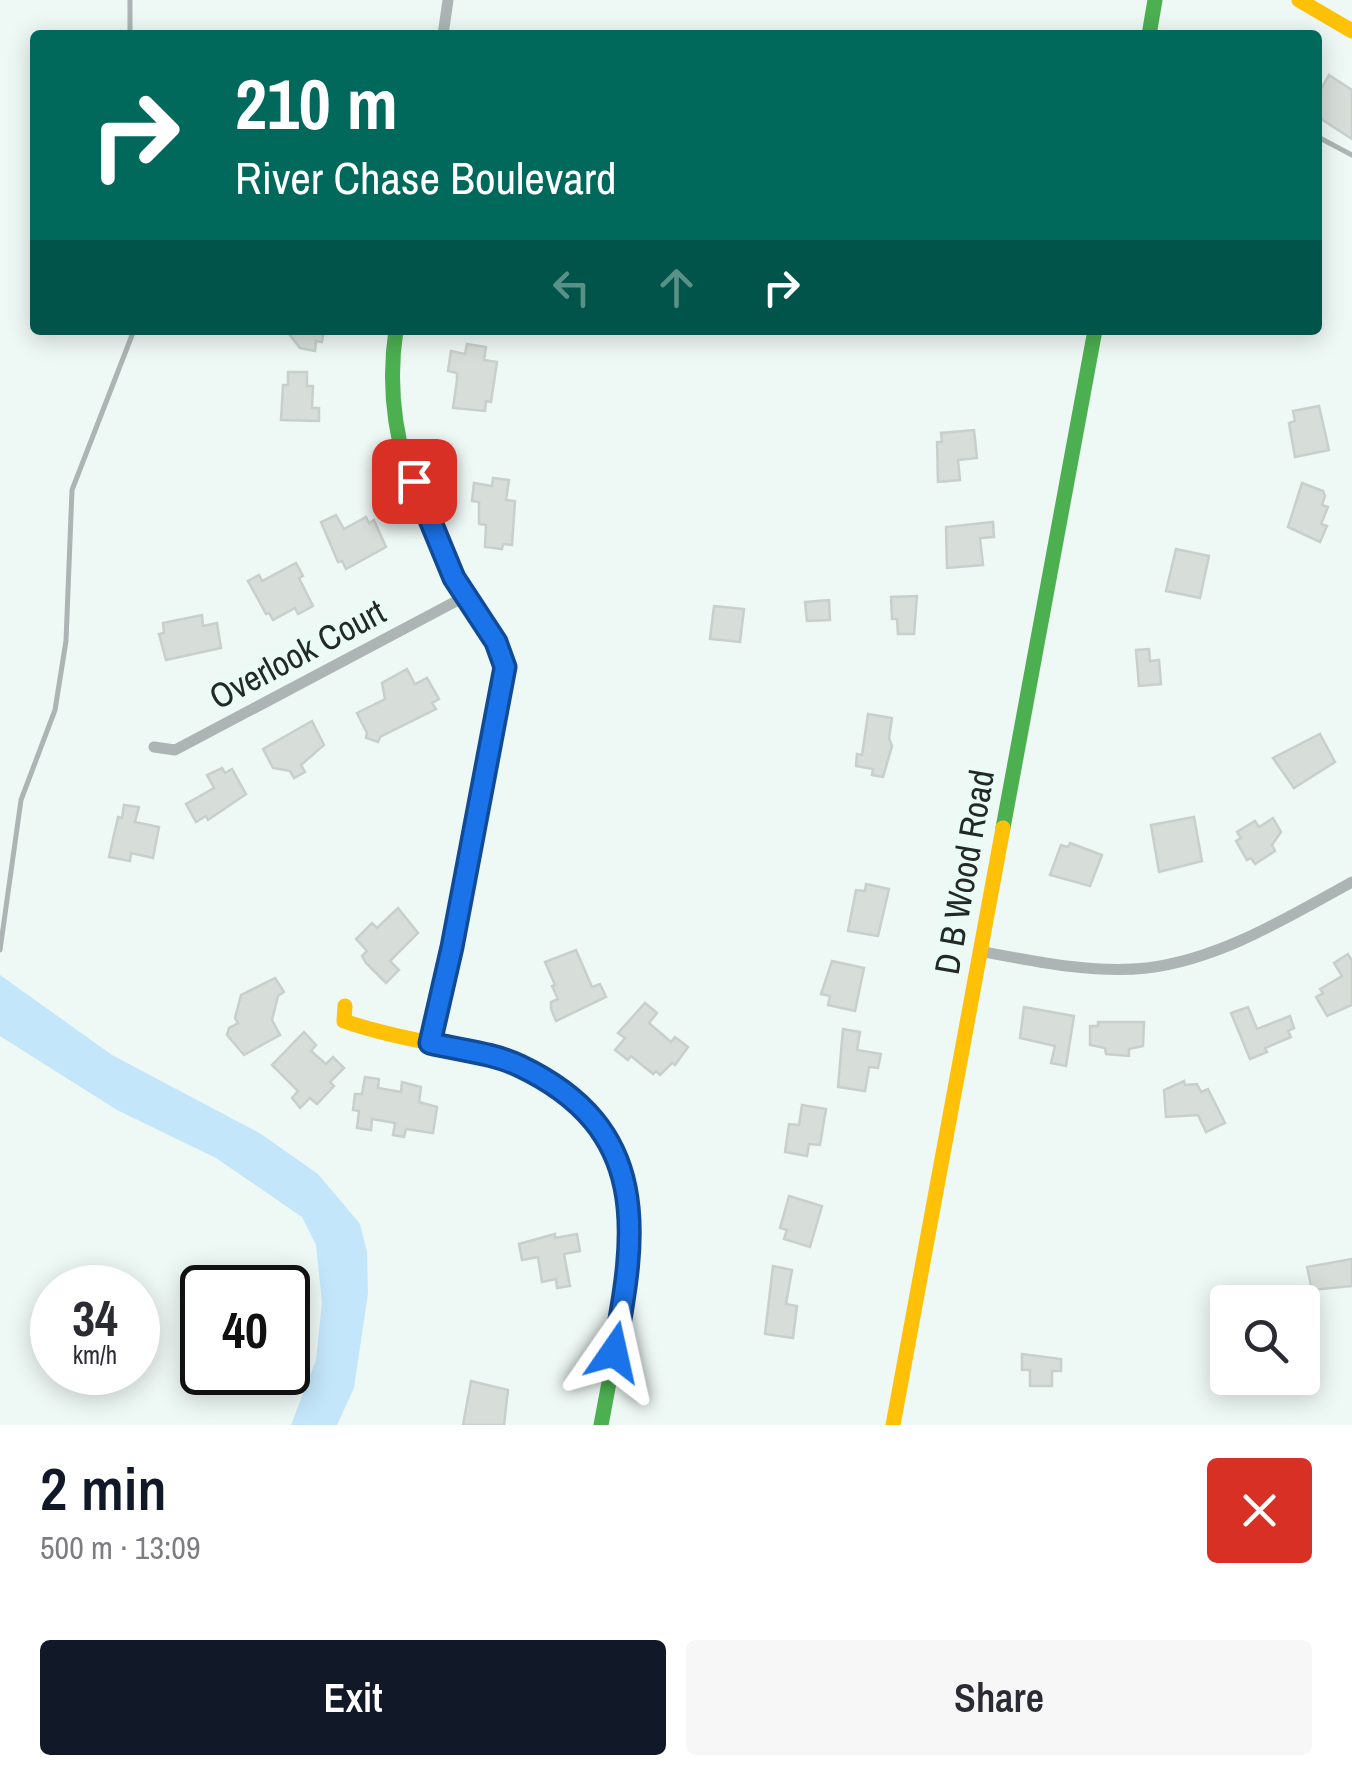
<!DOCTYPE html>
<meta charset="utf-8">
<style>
:root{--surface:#fff;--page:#f7f7f7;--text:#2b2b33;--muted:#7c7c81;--accent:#111827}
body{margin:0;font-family:"Archivo Narrow",sans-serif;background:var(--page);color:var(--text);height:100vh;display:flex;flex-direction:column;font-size:38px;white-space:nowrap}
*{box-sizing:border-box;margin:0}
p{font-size:32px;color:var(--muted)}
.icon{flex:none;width:55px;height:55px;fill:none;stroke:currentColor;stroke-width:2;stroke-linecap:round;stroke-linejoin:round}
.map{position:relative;height:1425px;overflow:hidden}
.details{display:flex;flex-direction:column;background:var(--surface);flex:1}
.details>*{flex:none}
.top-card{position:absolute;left:30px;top:30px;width:1292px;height:305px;border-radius:10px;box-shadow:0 5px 25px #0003;background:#00695c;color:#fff;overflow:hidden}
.fabs{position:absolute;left:1210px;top:1285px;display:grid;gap:20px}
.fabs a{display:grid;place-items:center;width:110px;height:110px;border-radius:10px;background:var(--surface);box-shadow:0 5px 25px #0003;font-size:50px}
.speed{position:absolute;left:30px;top:1265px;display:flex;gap:20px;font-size:50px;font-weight:700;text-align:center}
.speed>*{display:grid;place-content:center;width:130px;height:130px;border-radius:50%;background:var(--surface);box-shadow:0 5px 25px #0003;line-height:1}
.speed small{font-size:25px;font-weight:400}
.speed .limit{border:5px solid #111;border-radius:15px;background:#fff;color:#111}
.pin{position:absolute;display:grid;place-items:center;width:85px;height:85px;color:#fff;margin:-42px;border-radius:20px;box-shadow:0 5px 15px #0006}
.me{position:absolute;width:110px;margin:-55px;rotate:11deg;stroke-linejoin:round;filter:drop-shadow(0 0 8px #0008)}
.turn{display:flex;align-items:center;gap:35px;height:210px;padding:0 40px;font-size:45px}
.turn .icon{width:130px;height:130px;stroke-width:2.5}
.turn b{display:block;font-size:70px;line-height:85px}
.lanes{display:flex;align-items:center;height:95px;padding:0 40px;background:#0003;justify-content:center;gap:50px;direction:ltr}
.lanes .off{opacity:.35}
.round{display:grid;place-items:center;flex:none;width:105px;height:105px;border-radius:10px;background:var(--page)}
.head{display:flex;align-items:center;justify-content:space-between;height:170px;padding:0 40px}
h1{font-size:60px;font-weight:600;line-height:75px;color:var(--accent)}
.primary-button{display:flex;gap:20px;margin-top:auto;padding:20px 40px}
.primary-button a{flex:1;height:115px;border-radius:10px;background:var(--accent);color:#fff;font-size:40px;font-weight:600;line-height:115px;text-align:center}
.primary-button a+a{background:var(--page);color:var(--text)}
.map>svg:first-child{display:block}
.water{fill:#c4e6fa}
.building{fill:#d7ddd9;stroke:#c9cfcc;stroke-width:2.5}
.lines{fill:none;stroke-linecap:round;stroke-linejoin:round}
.lane{stroke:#acb4b4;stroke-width:5}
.street{stroke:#acb4b4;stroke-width:11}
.fast{stroke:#4caf50;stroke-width:15}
.slow{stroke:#ffc107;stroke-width:15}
.route-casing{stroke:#114b97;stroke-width:25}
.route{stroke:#1a73e8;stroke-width:18}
.labels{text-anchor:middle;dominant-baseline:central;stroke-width:10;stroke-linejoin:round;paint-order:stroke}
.street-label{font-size:35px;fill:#232927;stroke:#ebfbf6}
</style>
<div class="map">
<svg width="1352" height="1425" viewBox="0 0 1352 1425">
<rect width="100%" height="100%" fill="#eef8f5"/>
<polygon class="water" points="0,975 112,1055 261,1134 318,1174 360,1224 367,1252 368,1293 354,1388 337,1425 291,1425 316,1360 322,1302 316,1245 302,1217 216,1158 117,1110 0,1036"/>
<g class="building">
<polygon points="1329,75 1352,90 1352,139 1318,117 1318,94"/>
<polygon points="286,330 324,330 322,342 316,341 315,351 300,348"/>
<polygon points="467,344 486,347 484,360 497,362 491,402 486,401 485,411 453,408 457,380 457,373 448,371 451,351 465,354"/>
<polygon points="288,372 307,372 307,386 313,386 312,408 319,408 319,421 281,420 283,385 288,385"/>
<polygon points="1319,406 1329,450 1295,457 1289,423 1295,421 1293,411"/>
<polygon points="974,430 977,458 958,460 960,480 938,482 937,442 942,442 941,433"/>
<polygon points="493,478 509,480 506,500 515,501 512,545 503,544 502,549 485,547 486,525 479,524 479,502 472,501 474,483 492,486"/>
<polygon points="1302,483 1323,491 1325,496 1322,505 1328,507 1321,524 1327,526 1320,542 1288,527"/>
<polygon points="336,515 344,529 366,517 369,523 374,520 386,547 346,569 342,561 338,562 321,522"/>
<polygon points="993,522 994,537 980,538 983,565 947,568 946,527"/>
<polygon points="1176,549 1209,556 1200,598 1166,591"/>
<polygon points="296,563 303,576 299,578 313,606 298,614 295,608 273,620 269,613 266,614 248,581 259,575 262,581"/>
<polygon points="917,596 914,634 898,634 897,619 892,619 891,597"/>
<polygon points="829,600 830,620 807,621 805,602"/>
<polygon points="714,606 744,609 740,642 710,639"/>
<polygon points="202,615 203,626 217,623 221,648 166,660 159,634 164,633 163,623"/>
<polygon points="1149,649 1150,661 1159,660 1161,684 1139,686 1136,650"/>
<polygon points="407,669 415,684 427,678 439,699 432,703 436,709 380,737 378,742 366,738 367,733 357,713 385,699 382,683"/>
<polygon points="868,714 892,718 889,738 892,746 883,777 872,775 873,769 856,766 857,754 862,755"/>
<polygon points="312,721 324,745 301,765 305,772 294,778 290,771 273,768 263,749"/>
<polygon points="1320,734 1335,762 1294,788 1273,758"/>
<polygon points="222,768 225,773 232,769 246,794 208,820 206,816 196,822 186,804 214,788 207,775"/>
<polygon points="124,805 139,807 135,822 159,827 153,858 131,853 130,861 109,857 118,817 122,818"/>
<polygon points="1194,817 1202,861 1159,872 1151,825"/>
<polygon points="1273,818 1281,832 1272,845 1275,851 1255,864 1251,858 1247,860 1236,841 1241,838 1237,832 1255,821 1259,827"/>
<polygon points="1070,843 1102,855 1090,886 1050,875 1061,845 1068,847"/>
<polygon points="866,884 889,889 878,936 848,931 856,890 865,891"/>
<polygon points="398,908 418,933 390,961 399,970 386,983 366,963 362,956 367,951 356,939 372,923 377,928"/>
<polygon points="576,950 592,987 600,984 606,997 556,1021 551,1009 551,1002 558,999 552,986 555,985 545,962"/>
<polygon points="1348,954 1352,961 1352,1005 1327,1016 1316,997 1323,993 1320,989 1342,976 1334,963"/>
<polygon points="832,961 864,968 855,1011 828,1005 830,996 821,994"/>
<polygon points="275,978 284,992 278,996 272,1020 280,1035 244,1055 227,1035 229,1028 238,1023 235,1018 241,995"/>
<polygon points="645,1003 657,1013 649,1023 671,1042 675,1037 688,1047 675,1065 672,1063 660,1075 656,1071 653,1074 631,1056 628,1060 615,1050 625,1038 618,1033"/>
<polygon points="1024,1007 1074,1016 1066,1066 1051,1063 1055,1046 1020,1038"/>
<polygon points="1248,1007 1257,1029 1290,1016 1294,1028 1288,1031 1291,1037 1265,1048 1267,1052 1250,1059 1231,1013"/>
<polygon points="1098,1022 1144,1022 1143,1046 1129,1049 1129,1056 1106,1054 1105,1048 1090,1045 1090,1026 1098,1026"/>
<polygon points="843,1029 860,1032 857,1050 881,1054 878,1068 869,1067 865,1091 838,1087"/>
<polygon points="304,1032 316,1045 311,1051 326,1064 333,1057 344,1068 330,1082 334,1086 317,1104 310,1098 300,1108 292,1098 298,1091 272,1065"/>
<polygon points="365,1077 379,1079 378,1088 401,1092 402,1082 421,1087 419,1102 437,1107 433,1133 406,1129 404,1137 393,1135 395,1123 372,1119 371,1130 357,1128 359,1111 353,1110 355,1094 362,1094"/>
<polygon points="1184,1081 1185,1085 1197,1084 1201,1092 1208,1089 1225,1123 1206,1132 1198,1115 1166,1117 1164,1090"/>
<polygon points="802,1105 826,1109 820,1145 809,1144 807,1156 785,1152 789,1124 799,1125"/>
<polygon points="789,1196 822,1206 810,1247 784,1239 787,1230 780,1228"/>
<polygon points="555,1234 555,1238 577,1234 580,1251 564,1254 570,1286 557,1288 556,1279 542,1282 538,1257 522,1260 519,1244"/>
<polygon points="1352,1259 1352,1286 1312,1290 1307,1267"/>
<polygon points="773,1266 792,1270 786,1304 797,1306 793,1338 765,1334"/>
<polygon points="1022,1354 1061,1359 1061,1371 1052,1371 1052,1386 1030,1386 1030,1370 1022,1370"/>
<polygon points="471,1381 508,1390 504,1425 463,1425"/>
</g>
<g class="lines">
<g class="lane">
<polyline points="130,35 130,0"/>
<polyline points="1318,137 1352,155"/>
<polyline points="0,950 21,800 55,710 66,641 72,490 134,330"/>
</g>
<g class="street">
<polyline points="443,35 448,0"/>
<polyline points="154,747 175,750 464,597"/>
<path d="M979 951C1033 961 1092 974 1147 968 1221 959 1288 917 1352 882"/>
</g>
<g class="fast">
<polyline points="1149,35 1155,0"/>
<path d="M396 330C381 428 415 509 463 594 477 619 496 639 505 667L430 1043"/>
<polyline points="1003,828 1095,330"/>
<polyline points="601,1425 628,1282"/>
</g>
<g class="slow">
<polyline points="1299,0 1352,31"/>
<path d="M345 1006 344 1021C400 1041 461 1045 517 1065 606 1098 638 1195 628 1282"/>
<polyline points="893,1425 1003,828"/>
</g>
</g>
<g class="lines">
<g class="route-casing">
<path id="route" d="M414 481 454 578 496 642 505 667 452 947 430 1043C459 1050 493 1053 520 1066 652 1129 637 1232 614 1352"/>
</g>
<use href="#route" class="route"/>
</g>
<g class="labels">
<g class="street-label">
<text transform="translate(297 654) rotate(-28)">Overlook Court</text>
<text transform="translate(964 872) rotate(-80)">D B Wood Road</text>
</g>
</g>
</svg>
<div class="fabs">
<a><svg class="icon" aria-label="search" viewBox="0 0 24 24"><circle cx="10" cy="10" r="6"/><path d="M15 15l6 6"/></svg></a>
</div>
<div class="speed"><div>34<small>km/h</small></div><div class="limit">40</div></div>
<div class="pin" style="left:414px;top:481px;background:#d93025"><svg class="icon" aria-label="arrive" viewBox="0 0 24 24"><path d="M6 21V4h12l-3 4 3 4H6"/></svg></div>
<svg class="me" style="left:614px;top:1352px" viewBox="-20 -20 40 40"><path d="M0-17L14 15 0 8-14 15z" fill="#1a73e8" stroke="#fff" stroke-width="4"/></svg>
<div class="top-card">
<div class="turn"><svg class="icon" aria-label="right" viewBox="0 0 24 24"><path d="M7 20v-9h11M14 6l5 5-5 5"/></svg><div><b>210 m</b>River Chase Boulevard</div></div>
<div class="lanes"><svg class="icon off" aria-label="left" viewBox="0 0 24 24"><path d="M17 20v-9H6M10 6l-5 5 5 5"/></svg><svg class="icon off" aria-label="ahead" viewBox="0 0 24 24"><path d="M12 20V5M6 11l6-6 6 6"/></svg><svg class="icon" aria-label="right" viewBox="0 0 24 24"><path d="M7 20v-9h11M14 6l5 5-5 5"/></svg></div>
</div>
</div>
<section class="details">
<div class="head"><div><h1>2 min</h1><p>500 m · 13:09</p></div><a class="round" style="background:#d93025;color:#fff"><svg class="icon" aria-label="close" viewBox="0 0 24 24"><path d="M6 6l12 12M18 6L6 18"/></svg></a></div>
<div class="primary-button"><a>Exit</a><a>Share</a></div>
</section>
